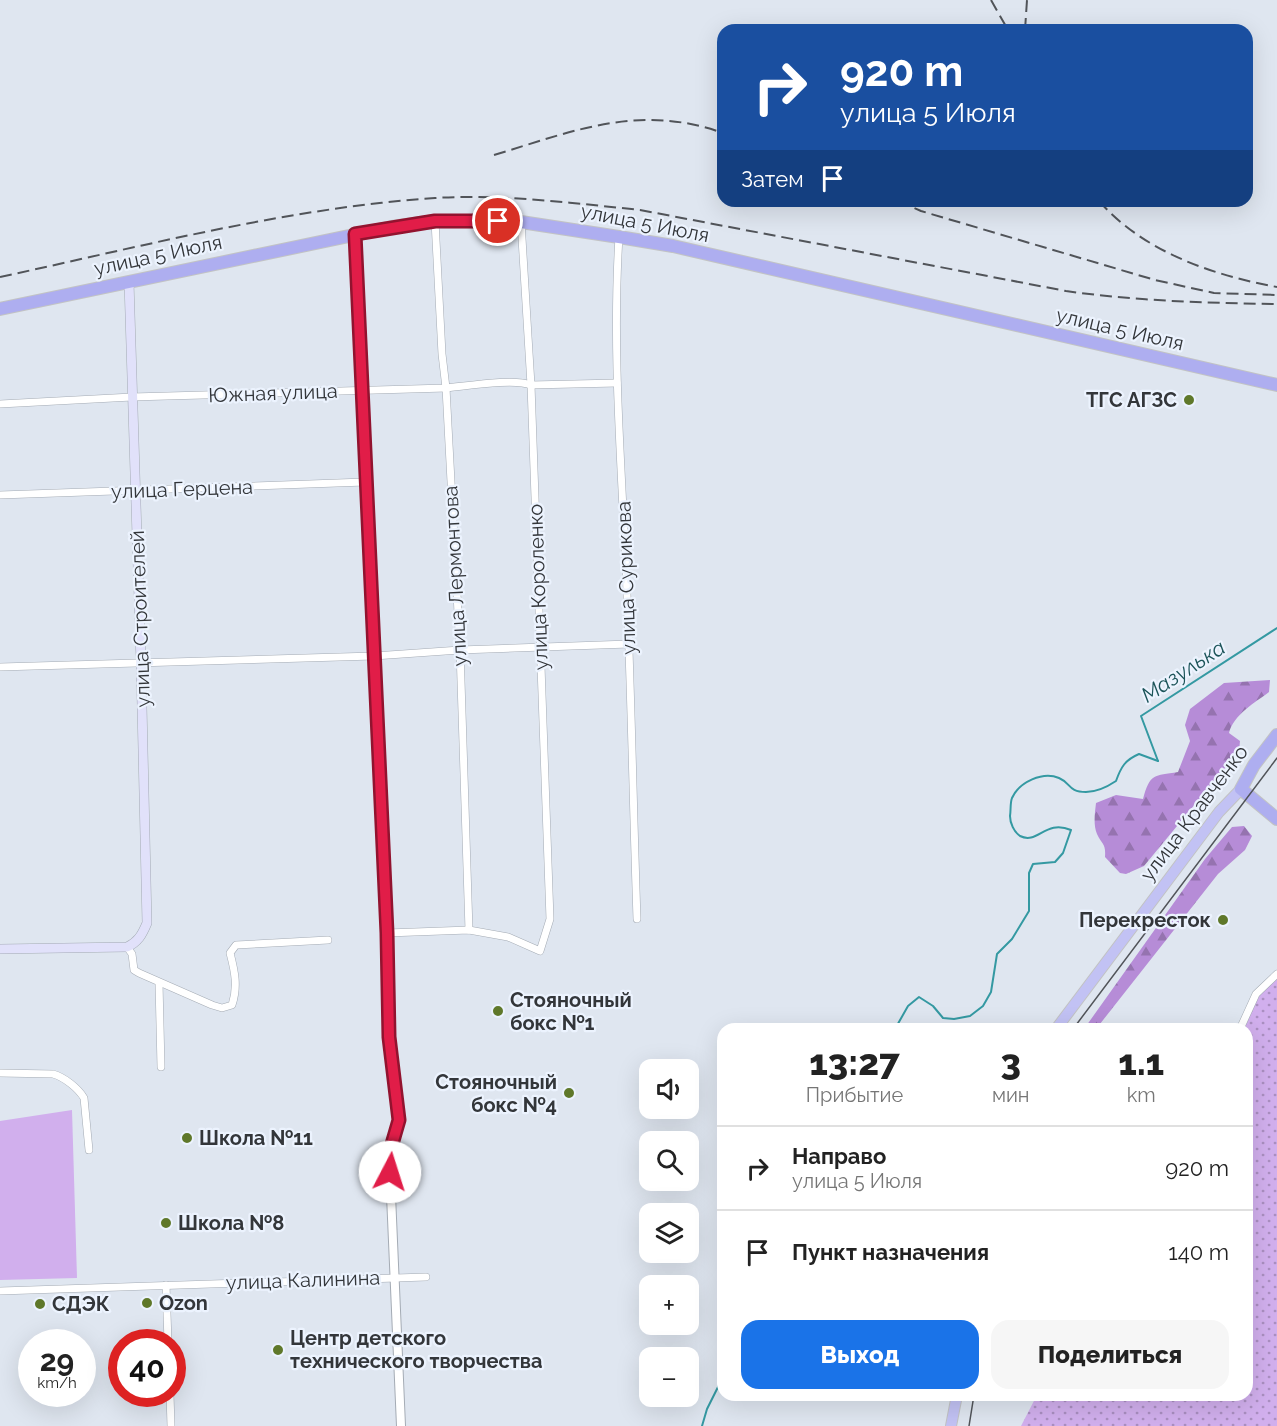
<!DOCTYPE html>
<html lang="ru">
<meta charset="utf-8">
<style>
:root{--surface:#fff;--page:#f6f6f6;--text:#222;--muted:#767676;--line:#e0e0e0;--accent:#1a73e8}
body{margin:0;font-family:Raleway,sans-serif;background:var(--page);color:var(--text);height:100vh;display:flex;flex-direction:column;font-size:22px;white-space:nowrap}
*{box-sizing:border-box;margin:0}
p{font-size:20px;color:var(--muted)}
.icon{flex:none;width:33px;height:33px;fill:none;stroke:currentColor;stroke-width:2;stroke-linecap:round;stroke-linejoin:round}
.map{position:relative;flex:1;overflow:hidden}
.side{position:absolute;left:717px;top:1023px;width:536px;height:378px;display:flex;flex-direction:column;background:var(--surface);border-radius:18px;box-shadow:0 6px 24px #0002}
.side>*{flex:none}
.guide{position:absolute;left:717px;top:24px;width:536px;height:183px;border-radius:18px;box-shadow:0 6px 24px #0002;background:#1a4fa0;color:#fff;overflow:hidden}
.buttons{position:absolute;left:639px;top:1059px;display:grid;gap:12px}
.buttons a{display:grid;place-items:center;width:60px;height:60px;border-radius:12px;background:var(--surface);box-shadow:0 6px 24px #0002;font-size:30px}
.speed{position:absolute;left:18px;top:1329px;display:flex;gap:12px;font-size:30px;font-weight:700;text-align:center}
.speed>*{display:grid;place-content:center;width:78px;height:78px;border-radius:50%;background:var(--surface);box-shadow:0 6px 24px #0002;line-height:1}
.speed small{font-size:15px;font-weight:400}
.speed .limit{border:9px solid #d22;background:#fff;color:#111}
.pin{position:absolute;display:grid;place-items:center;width:51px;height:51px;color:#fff;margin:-26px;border:3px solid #fff;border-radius:50%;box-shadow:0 2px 6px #0007}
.me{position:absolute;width:66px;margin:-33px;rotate:5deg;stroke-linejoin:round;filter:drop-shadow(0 0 4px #0008)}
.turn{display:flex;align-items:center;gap:21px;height:126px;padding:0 24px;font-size:27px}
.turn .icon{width:78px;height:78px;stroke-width:2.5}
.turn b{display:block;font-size:42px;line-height:51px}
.then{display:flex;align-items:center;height:57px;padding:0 24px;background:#0003;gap:12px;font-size:22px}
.eta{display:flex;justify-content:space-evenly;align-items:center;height:102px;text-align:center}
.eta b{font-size:36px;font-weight:800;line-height:42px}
.action{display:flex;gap:12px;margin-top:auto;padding:12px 24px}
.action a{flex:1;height:69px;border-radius:18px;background:var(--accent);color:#fff;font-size:24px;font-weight:800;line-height:69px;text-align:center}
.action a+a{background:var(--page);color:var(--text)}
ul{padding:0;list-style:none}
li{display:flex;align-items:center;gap:18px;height:84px;padding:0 24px;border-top:2px solid var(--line)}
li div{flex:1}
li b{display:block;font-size:22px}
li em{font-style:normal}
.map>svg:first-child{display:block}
.grass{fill:#d1afed}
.forest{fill:url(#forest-firs)}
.garden{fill:url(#garden-dots)}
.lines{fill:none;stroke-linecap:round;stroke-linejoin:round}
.stream{stroke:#3499a2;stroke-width:2}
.minor-casing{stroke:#a4abb4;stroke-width:8}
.tertiary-casing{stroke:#a4abb4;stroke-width:10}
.secondary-casing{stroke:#a4abb4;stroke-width:10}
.primary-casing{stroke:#c2c3c4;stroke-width:12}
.trunk-casing{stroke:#c2c3c4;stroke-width:14}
.minor{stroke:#fff;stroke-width:7}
.tertiary{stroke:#fff;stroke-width:8}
.secondary{stroke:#e1e1fa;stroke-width:9}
.primary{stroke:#c2c2f4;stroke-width:10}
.trunk{stroke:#aeaef0;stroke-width:12}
.tram{stroke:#515459;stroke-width:1.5}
.rail{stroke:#515459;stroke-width:2;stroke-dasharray:12 6;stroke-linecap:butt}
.route-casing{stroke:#92132f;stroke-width:15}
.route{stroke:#e11d48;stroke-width:10}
.poi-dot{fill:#5f782a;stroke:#ecf3fe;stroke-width:2}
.labels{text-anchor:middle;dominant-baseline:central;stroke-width:4.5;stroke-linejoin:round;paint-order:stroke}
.street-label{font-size:20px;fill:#33363a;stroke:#ecf3fe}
.poi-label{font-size:20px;font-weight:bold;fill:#33363a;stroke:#ecf3fe;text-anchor:start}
.water-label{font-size:21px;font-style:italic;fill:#1c5459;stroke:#ecf3fe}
</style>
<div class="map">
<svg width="1277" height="1426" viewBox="0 0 1277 1426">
<defs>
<pattern id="forest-firs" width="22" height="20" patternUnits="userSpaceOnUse" patternTransform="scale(1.5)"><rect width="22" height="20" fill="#b68cd7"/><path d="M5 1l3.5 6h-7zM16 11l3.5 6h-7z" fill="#9573af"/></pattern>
<pattern id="garden-dots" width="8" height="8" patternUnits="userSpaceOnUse" patternTransform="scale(1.5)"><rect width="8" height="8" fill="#d1afed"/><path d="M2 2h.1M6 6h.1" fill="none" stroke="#aa8fc1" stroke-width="1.8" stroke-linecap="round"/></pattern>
</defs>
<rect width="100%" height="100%" fill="#dfe6f0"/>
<polygon class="grass" points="72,1110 77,1278 0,1280 0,1121"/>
<g class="forest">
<path d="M1270 680 1269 692C1256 702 1233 715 1229 733L1240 741 1239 751 1144 866 1126 874 1120 873 1105 857C1106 843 1102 845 1097 834 1093 825 1095 812 1096 803L1116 795 1143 799C1150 773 1154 776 1178 772L1190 741 1185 725 1190 709 1224 683Z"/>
<polygon points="1244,826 1252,836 1245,850 1218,874 1096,1029 1084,1029 1205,859 1232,827"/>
</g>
<polygon class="garden" points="1277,978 1277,1426 1021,1426 1037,1395 1246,1395 1246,1029 1239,1029 1256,999"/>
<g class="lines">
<g class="stream">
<polyline points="1158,761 1141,716 1277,628"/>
<path d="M895 1029 908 1006 919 997 933 1006 943 1018 954 1019 970 1016 983 1006 991 992 997 954 1012 939 1029 911V873L1033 864 1055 862 1063 853 1071 830C1045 819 1038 845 1020 836 1014 832 1010 823 1010 816 1011 810 1010 803 1012 798 1019 782 1043 771 1059 778 1071 783 1068 792 1086 792 1097 792 1107 787 1116 781 1121 767 1125 760 1139 754L1158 761"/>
<polyline points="702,1426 707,1409 723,1377"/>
</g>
<g class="minor-casing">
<g id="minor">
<polyline points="435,221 442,354 446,388 460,650 469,930"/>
<path d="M619 237C612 347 621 459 626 569 631 686 633 803 637 919"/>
<path d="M0 404 132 397 446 388C467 386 514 378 531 385L617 383"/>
<polyline points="0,495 365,482"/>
<polyline points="0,667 374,656 460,650 629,644"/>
<polyline points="387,933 469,930 508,937 540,951 550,919 531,385 521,222"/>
<path d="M127 947 132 954 134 970 139 973 212 1005 222 1008 232 1005C238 987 235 972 230 953L236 945 328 940"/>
<polyline points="159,983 161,1067"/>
<polyline points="1240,1029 1256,994 1277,974"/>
<path d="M0 1073 53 1074C64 1077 78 1088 84 1098L89 1150"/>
<polyline points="166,1285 168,1342"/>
<polyline points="0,1291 426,1277"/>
<polyline points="170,1394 171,1426"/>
</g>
</g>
<g class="tertiary-casing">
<polyline id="tertiary" points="355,234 387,933 389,1037 399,1120 390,1151 390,1172 401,1426"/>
</g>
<g class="secondary-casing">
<path id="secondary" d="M0 949 127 947C138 942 142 935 147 923L141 663 129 282"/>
</g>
<g class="primary-casing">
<g id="primary">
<polyline points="1056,1029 1219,812 1241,789"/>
<polyline points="951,1426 957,1395"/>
</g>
</g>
<g class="trunk-casing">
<g id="trunk">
<polyline points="0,309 392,227 435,221 521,222 619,237 673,246 1277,385"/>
<polyline points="1277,735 1254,765 1241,789 1277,819"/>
</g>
</g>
<use href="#minor" class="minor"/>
<use href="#tertiary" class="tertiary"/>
<use href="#secondary" class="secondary"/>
<use href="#primary" class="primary"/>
<use href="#trunk" class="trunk"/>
<g class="tram">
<polyline points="1073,1029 1277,758"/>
<polyline points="969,1426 974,1395"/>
</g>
<g class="rail">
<polyline points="991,0 1008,30"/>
<polyline points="1025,30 1027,0"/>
<path d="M494 155C574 131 639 103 723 133"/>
<polyline points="898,201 921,211 1155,280 1214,293 1277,295"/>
<path d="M1099 201C1144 252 1212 275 1277 287"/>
<path d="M0 277C144 246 288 208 435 198 503 194 572 203 640 210L1066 291C1136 301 1206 303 1277 304"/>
</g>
</g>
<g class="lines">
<g class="route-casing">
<polyline id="route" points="390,1172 390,1151 399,1120 389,1037 387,933 355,234 435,221 498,221"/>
</g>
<use href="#route" class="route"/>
</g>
<g class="poi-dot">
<circle cx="1189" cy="400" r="6"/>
<circle cx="1223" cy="920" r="6"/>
<circle cx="498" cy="1011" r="6"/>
<circle cx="569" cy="1093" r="6"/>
<circle cx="187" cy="1138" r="6"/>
<circle cx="166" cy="1223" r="6"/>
<circle cx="147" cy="1303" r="6"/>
<circle cx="40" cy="1304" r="6"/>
<circle cx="278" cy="1350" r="6"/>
</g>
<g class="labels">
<g class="street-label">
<text transform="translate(645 223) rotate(11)">улица 5 Июля</text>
<text transform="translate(158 255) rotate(-12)">улица 5 Июля</text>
<text transform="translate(1120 329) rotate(13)">улица 5 Июля</text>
<text transform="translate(273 393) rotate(-2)">Южная улица</text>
<text transform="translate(182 489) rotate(-2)">улица Герцена</text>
<text transform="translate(455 576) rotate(-93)">улица Лермонтова</text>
<text transform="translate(626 578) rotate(-92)">улица Сурикова</text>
<text transform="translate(538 587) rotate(-92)">улица Короленко</text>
<text transform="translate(140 619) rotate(-92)">улица Строителей</text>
<text transform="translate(1194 813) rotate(-53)">улица Кравченко</text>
<text transform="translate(303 1280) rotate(-2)">улица Калинина</text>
</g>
<g class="poi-label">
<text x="1177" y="400" text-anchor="end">ТГС АГЗС</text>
<text x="1211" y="920" text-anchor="end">Перекресток</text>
<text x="510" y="1000">Стояночный<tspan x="510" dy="23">бокс №1</tspan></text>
<text x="557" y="1082" text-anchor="end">Стояночный<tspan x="557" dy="23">бокс №4</tspan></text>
<text x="199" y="1138">Школа №11</text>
<text x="178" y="1223">Школа №8</text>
<text x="159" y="1303">Ozon</text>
<text x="52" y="1304">СДЭК</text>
<text x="290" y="1338">Центр детского<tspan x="290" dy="23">технического творчества</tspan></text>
</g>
<g class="water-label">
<text transform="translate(1183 671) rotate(-33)">Мазулька</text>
</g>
</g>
</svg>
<div class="buttons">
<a><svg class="icon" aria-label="sound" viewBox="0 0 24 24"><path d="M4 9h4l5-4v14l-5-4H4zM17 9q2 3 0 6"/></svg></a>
<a><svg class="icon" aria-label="search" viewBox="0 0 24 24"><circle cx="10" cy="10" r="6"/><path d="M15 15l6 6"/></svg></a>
<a><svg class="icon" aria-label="layers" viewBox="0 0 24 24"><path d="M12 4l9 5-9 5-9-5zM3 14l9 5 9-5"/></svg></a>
<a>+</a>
<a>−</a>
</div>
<div class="speed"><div>29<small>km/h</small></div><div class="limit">40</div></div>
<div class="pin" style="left:498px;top:221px;background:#d93025"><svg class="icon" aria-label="arrive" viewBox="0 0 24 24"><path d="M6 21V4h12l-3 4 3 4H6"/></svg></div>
<svg class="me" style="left:390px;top:1172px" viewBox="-20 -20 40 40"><circle r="19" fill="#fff"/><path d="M0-13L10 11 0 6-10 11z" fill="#e11d48"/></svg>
<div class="guide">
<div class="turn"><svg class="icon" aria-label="right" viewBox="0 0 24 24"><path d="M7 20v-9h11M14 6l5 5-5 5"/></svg><div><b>920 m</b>улица 5 Июля</div></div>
<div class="then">Затем<svg class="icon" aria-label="arrive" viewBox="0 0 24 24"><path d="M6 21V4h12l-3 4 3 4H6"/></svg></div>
</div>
<section class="side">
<div class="eta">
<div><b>13:27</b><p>Прибытие</p></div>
<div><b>3</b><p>мин</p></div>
<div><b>1.1</b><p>km</p></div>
</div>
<ul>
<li><svg class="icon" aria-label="right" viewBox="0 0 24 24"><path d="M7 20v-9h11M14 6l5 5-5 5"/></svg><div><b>Направо</b><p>улица 5 Июля</p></div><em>920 m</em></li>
<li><svg class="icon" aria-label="arrive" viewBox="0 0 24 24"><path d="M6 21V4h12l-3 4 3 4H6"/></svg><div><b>Пункт назначения</b></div><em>140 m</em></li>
</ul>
<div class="action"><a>Выход</a><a>Поделиться</a></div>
</section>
</div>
